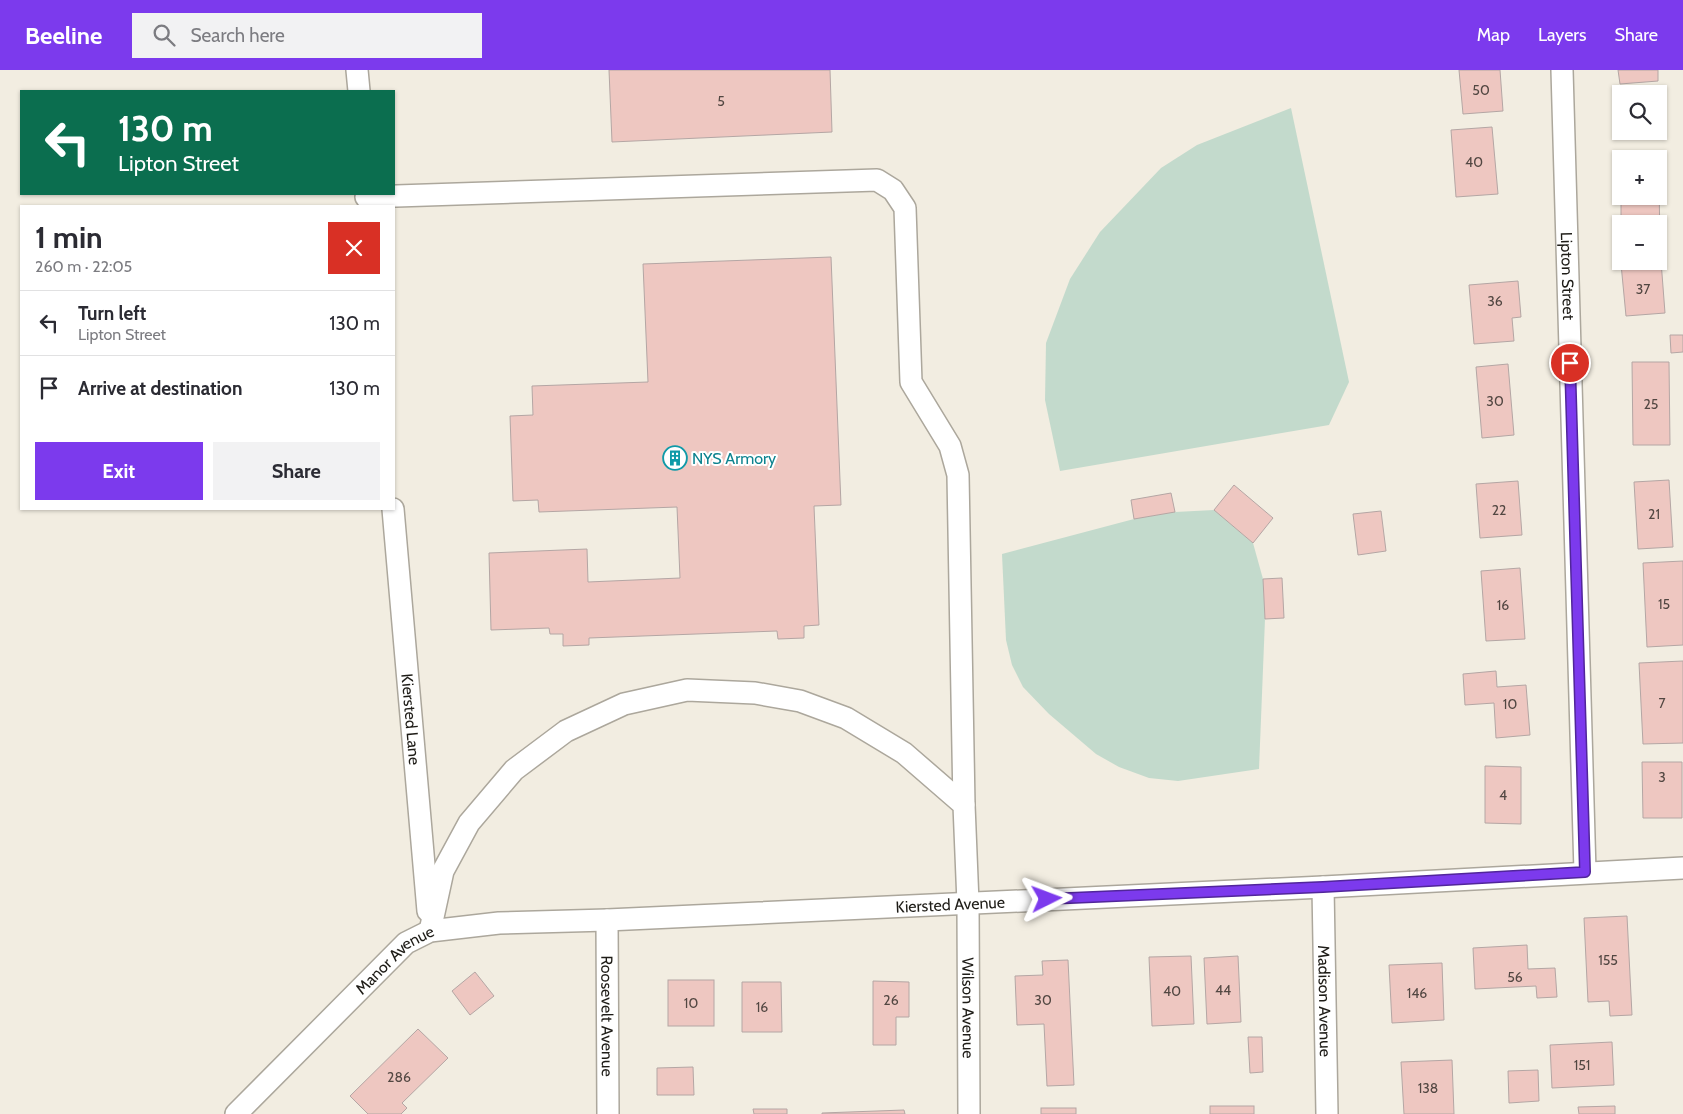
<!DOCTYPE html>
<meta charset="utf-8">
<style>
:root{--surface:#fff;--page:#f2f2f3;--text:#2b2b33;--muted:#7c7c81;--line:#e1e1e2;--accent:#7c3aed}
body{margin:0;font-family:Cabin,sans-serif;background:var(--page);color:var(--text);height:100vh;display:flex;flex-direction:column;font-size:19px;white-space:nowrap}
*{box-sizing:border-box;margin:0}
p{font-size:16px;color:var(--muted)}
.icon{flex:none;width:28px;height:28px;fill:none;stroke:currentColor;stroke-width:2;stroke-linecap:round;stroke-linejoin:round}
.map{position:relative;flex:1;overflow:hidden}
.details{position:absolute;left:20px;top:135px;width:375px;height:305px;display:flex;flex-direction:column;background:var(--surface);border-radius:0px;box-shadow:0 1px 4px #0004}
.details>*{flex:none}
.banner{position:absolute;left:20px;top:20px;width:375px;height:105px;border-radius:0px;box-shadow:0 1px 4px #0004;background:#0b6e4f;color:#fff;overflow:hidden}
.controls{position:absolute;left:1612px;top:15px;display:grid;gap:10px}
.controls a{display:grid;place-items:center;width:55px;height:55px;border-radius:0px;background:var(--surface);box-shadow:0 1px 4px #0004;font-size:25px}
.pin{position:absolute;display:grid;place-items:center;width:42px;height:42px;color:#fff;margin:-21px;border:2px solid #fff;border-radius:50%;box-shadow:0 1px 5px #0007}
.me{position:absolute;width:55px;margin:-28px;rotate:87deg;stroke-linejoin:round;filter:drop-shadow(0 0 4px #0008)}
.turn{display:flex;align-items:center;gap:18px;height:105px;padding:0 15px;font-size:22px}
.turn .icon{width:65px;height:65px;stroke-width:2.5}
.turn b{display:block;font-size:35px;line-height:42px}
.round{display:grid;place-items:center;flex:none;width:52px;height:52px;border-radius:0px;background:var(--page)}
.overview{display:flex;align-items:center;justify-content:space-between;height:85px;padding:0 15px}
h1{font-size:30px;font-weight:700;line-height:38px}
.button{display:flex;gap:10px;margin-top:auto;padding:10px 15px}
.button a{flex:1;height:58px;border-radius:0px;background:var(--accent);color:#fff;font-size:20px;font-weight:700;line-height:58px;text-align:center}
.button a+a{background:var(--page);color:var(--text)}
ul{padding:0;list-style:none}
li{display:flex;align-items:center;gap:15px;height:65px;padding:0 15px;border-top:1px solid var(--line)}
li div{flex:1}
li b{display:block;font-size:19px}
li em{font-style:normal}
header{display:flex;align-items:center;gap:30px;box-sizing:border-box;height:70px;padding:0 25px;background:var(--accent);color:#fff}
header strong{font-size:24px}
nav{display:flex;gap:28px;margin-inline-start:auto;font-size:18px}
.search{width:350px;height:45px;background:var(--page);display:flex;align-items:center;gap:12px;box-sizing:border-box;padding:0 18px;border-radius:0px;color:var(--muted);font-size:19px}
.map>svg:first-child{display:block}
.green{fill:#c3dacc}
.building{fill:#eec7c1;stroke:#b4a6a4}
.lines{fill:none;stroke-linecap:round;stroke-linejoin:round}
.street-casing{stroke:#aca79c;stroke-width:24}
.street{stroke:#fff;stroke-width:21}
.route-casing{stroke:#51269a;stroke-width:12}
.route{stroke:#7c3aed;stroke-width:9}
.labels{text-anchor:middle;dominant-baseline:central;stroke-width:4;stroke-linejoin:round;paint-order:stroke}
.number-label{font-size:14px;fill:#524742}
.street-label{font-size:16px;fill:#1e1c17;stroke:#fff}
.culture-label{font-size:16px;fill:#0d838f;stroke:#fff;text-anchor:start}
</style>
<header>
<strong>Beeline</strong>
<div class="search"><svg class="icon" aria-label="search" viewBox="0 0 24 24"><circle cx="10" cy="10" r="6"/><path d="M15 15l6 6"/></svg>Search here</div>
<nav><a>Map</a><a>Layers</a><a>Share</a></nav>
</header>
<div class="map">
<svg width="1683" height="1044" viewBox="0 0 1683 1044">
<rect width="100%" height="100%" fill="#f2ede1"/>
<g class="green">
<polygon points="1291,38 1349,312 1329,355 1060,401 1045,330 1046,273 1070,209 1100,162 1161,98 1197,75"/>
<polygon points="1214,440 1253,473 1263,509 1265,549 1259,699 1178,711 1149,708 1119,697 1096,684 1049,644 1023,617 1012,595 1006,570 1002,484 1134,449 1175,442"/>
</g>
<g class="building">
<polygon points="609,0 830,0 832,62 612,72"/>
<polygon points="1459,0 1500,0 1503,41 1463,44"/>
<polygon points="1618,0 1658,0 1658,11 1620,14"/>
<polygon points="1492,57 1498,124 1456,127 1451,60"/>
<polygon points="1621,115 1621,126 1659,126 1659,115 1660,171 1659,171 1659,154 1621,154 1621,171"/>
<polygon points="831,187 841,435 814,436 819,555 804,556 804,568 778,569 777,561 589,568 589,575 563,576 563,564 550,564 549,558 491,560 489,483 587,479 588,512 680,508 677,437 539,442 538,430 513,431 510,346 533,345 532,316 648,312 643,194"/>
<polygon points="1661,191 1665,243 1626,246 1621,194"/>
<polygon points="1518,211 1521,247 1512,248 1514,271 1474,274 1469,215"/>
<polygon points="1670,265 1683,265 1683,282 1671,283"/>
<polygon points="1632,292 1669,292 1670,375 1633,375"/>
<polygon points="1508,294 1514,365 1482,368 1476,297"/>
<polygon points="1669,410 1673,477 1638,479 1634,412"/>
<polygon points="1518,411 1522,465 1480,468 1476,414"/>
<polygon points="1234,415 1273,448 1253,473 1214,440"/>
<polygon points="1171,423 1175,442 1134,449 1131,430"/>
<polygon points="1381,441 1386,481 1358,485 1353,444"/>
<polygon points="1683,491 1683,575 1647,577 1643,493"/>
<polygon points="1520,498 1525,569 1486,571 1481,501"/>
<polygon points="1282,508 1284,548 1265,549 1263,509"/>
<polygon points="1683,591 1683,673 1643,674 1639,593"/>
<polygon points="1496,601 1497,617 1526,615 1530,665 1496,668 1494,633 1465,635 1463,604"/>
<polygon points="1642,692 1682,692 1682,748 1643,748"/>
<polygon points="1485,696 1521,697 1521,754 1485,753"/>
<polygon points="1627,846 1632,945 1610,946 1609,931 1588,932 1584,848"/>
<polygon points="1527,875 1528,899 1555,898 1557,927 1537,928 1536,916 1475,919 1473,878"/>
<polygon points="1191,886 1194,954 1152,956 1149,887"/>
<polygon points="1238,886 1241,952 1207,954 1204,888"/>
<polygon points="1068,890 1074,1015 1047,1016 1044,954 1017,955 1015,906 1043,905 1042,891"/>
<polygon points="1442,893 1444,950 1392,953 1389,895"/>
<polygon points="475,902 494,926 470,945 452,921"/>
<rect x="668" y="910" width="46" height="46"/>
<polygon points="873,911 909,912 909,947 896,947 896,975 873,975"/>
<polygon points="742,912 781,912 782,962 742,962"/>
<polygon points="418,959 448,988 402,1033 407,1038 401,1044 368,1044 350,1026"/>
<polygon points="1248,967 1262,967 1263,1002 1250,1003"/>
<polygon points="1612,972 1614,1015 1552,1018 1550,975"/>
<polygon points="1452,990 1454,1044 1404,1044 1401,992"/>
<polygon points="693,997 694,1025 657,1025 657,998"/>
<polygon points="1538,1000 1539,1031 1509,1033 1508,1001"/>
<rect x="1210" y="1036" width="44" height="8"/>
<polygon points="1615,1036 1615,1044 1579,1044 1578,1037"/>
<rect x="1041" y="1038" width="35" height="6"/>
<polygon points="753,1039 787,1039 787,1044 754,1044"/>
<polygon points="904,1040 905,1044 822,1044 822,1043"/>
</g>
<g class="lines">
<g class="street-casing">
<g id="street">
<polyline points="357,0 359,21"/>
<path id="s1" d="M1562 0 1585 802"/>
<polyline points="366,127 877,110 893,120 905,138 911,312 950,376 958,405 964,735"/>
<path id="s2" d="M393 439 428 841"/>
<path id="s3" d="M1323 817 1327 1044"/>
<path id="s4" d="M607 850 608 1044"/>
<path id="s5" d="M430 861 443 801 469 753 514 700 566 661 624 634 687 620 755 623 800 631 846 648 904 683 964 735 968 833 969 1044"/>
<path id="s6" d="M236 1044 406 873 430 861 499 853 607 850 1323 817 1683 798"/>
</g>
</g>
<use href="#street" class="street"/>
</g>
<g class="lines">
<g class="route-casing">
<polyline id="route" points="1047,829 1323,817 1585,802 1570,293"/>
</g>
<use href="#route" class="route"/>
</g>
<defs>
<g id="building-ring" transform="scale(1.25)"><circle r="9.5" fill="#fff" stroke="#0f9aa8" stroke-width="1.5"/><path d="M-4-6H4V6H1V3H-1V6H-4ZM-2.5-4.3h1.7v1.8h-1.7ZM.8-4.3h1.7v1.8H.8ZM-2.5-1h1.7V.8h-1.7ZM.8-1h1.7V.8H.8Z" fill="#0f9aa8"/></g>
</defs>
<g fill-rule="evenodd">
<use href="#building-ring" x="675" y="388"/>
</g>
<g class="labels">
<g class="number-label">
<text x="1481" y="20">50</text>
<text x="721" y="31">5</text>
<text x="1474" y="92">40</text>
<text x="1643" y="219">37</text>
<text x="1495" y="231">36</text>
<text x="1495" y="331">30</text>
<text x="1651" y="334">25</text>
<text x="1499" y="440">22</text>
<text x="1654" y="444">21</text>
<text x="1664" y="534">15</text>
<text x="1503" y="535">16</text>
<text x="1662" y="633">7</text>
<text x="1510" y="634">10</text>
<text x="1662" y="707">3</text>
<text x="1503" y="725">4</text>
<text x="1608" y="890">155</text>
<text x="1515" y="907">56</text>
<text x="1223" y="920">44</text>
<text x="1172" y="921">40</text>
<text x="1417" y="923">146</text>
<text x="891" y="930">26</text>
<text x="1043" y="930">30</text>
<text x="691" y="933">10</text>
<text x="762" y="937">16</text>
<text x="1582" y="995">151</text>
<text x="399" y="1007">286</text>
<text x="1428" y="1018">138</text>
</g>
<g class="street-label">
<text stroke="none"><textPath href="#s1" startOffset="206">Lipton Street</textPath></text>
<text stroke="none"><textPath href="#s2" startOffset="211">Kiersted Lane</textPath></text>
<text stroke="none"><textPath href="#s6" startOffset="789">Kiersted Avenue</textPath></text>
<text stroke="none"><textPath href="#s6" startOffset="222">Manor Avenue</textPath></text>
<text stroke="none"><textPath href="#s3" startOffset="114">Madison Avenue</textPath></text>
<text stroke="none"><textPath href="#s5" startOffset="892">Wilson Avenue</textPath></text>
<text stroke="none"><textPath href="#s4" startOffset="96">Roosevelt Avenue</textPath></text>
</g>
<g class="culture-label">
<text x="692" y="388">NYS Armory</text>
</g>
</g>
</svg>
<div class="controls">
<a><svg class="icon" aria-label="search" viewBox="0 0 24 24"><circle cx="10" cy="10" r="6"/><path d="M15 15l6 6"/></svg></a>
<a>+</a>
<a>−</a>
</div>
<div class="pin" style="left:1570px;top:293px;background:#d93025"><svg class="icon" aria-label="arrive" viewBox="0 0 24 24"><path d="M6 21V4h12l-3 4 3 4H6"/></svg></div>
<svg class="me" style="left:1047px;top:829px" viewBox="-20 -20 40 40"><path d="M0-17L14 15 0 8-14 15z" fill="#7c3aed" stroke="#fff" stroke-width="4"/></svg>
<div class="banner">
<div class="turn"><svg class="icon" aria-label="left" viewBox="0 0 24 24"><path d="M17 20v-9H6M10 6l-5 5 5 5"/></svg><div><b>130 m</b>Lipton Street</div></div>
</div>
<section class="details">
<div class="overview"><div><h1>1 min</h1><p>260 m · 22:05</p></div><a class="round" style="background:#d93025;color:#fff"><svg class="icon" aria-label="close" viewBox="0 0 24 24"><path d="M6 6l12 12M18 6L6 18"/></svg></a></div>
<ul>
<li><svg class="icon" aria-label="left" viewBox="0 0 24 24"><path d="M17 20v-9H6M10 6l-5 5 5 5"/></svg><div><b>Turn left</b><p>Lipton Street</p></div><em>130 m</em></li>
<li><svg class="icon" aria-label="arrive" viewBox="0 0 24 24"><path d="M6 21V4h12l-3 4 3 4H6"/></svg><div><b>Arrive at destination</b></div><em>130 m</em></li>
</ul>
<div class="button"><a>Exit</a><a>Share</a></div>
</section>
</div>
